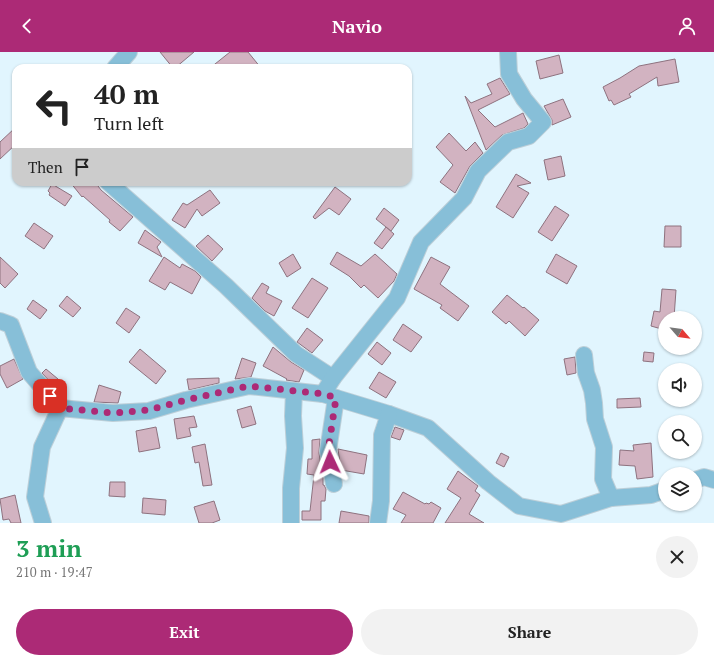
<!DOCTYPE html>
<meta charset="utf-8">
<style>
:root{--surface:#fff;--page:#f2f2f2;--text:#222;--muted:#767676;--accent:#ac2a76}
body{margin:0;font-family:"PT Serif",serif;background:var(--page);color:var(--text);height:100vh;display:flex;flex-direction:column;font-size:15px;white-space:nowrap}
*{box-sizing:border-box;margin:0}
p{font-size:13px;color:var(--muted)}
.icon{flex:none;width:22px;height:22px;fill:none;stroke:currentColor;stroke-width:2;stroke-linecap:round;stroke-linejoin:round}
.map{position:relative;height:471px;overflow:hidden}
.panel{display:flex;flex-direction:column;background:var(--surface);flex:1}
.panel>*{flex:none}
.guide{position:absolute;left:12px;top:12px;width:400px;height:122px;border-radius:12px;box-shadow:0 1px 3px #0004;background:#fff;color:var(--text);overflow:hidden}
.needle{width:26px;rotate:118deg}
.tools{position:absolute;left:658px;top:259px;display:grid;gap:8px}
.tools a{display:grid;place-items:center;width:44px;height:44px;border-radius:50%;background:var(--surface);box-shadow:0 1px 3px #0004;font-size:20px}
.pin{position:absolute;display:grid;place-items:center;width:34px;height:34px;color:#fff;margin:-17px;border-radius:8px;box-shadow:0 2px 6px #0006}
.me{position:absolute;width:44px;margin:-22px;rotate:358deg;stroke-linejoin:round;filter:drop-shadow(0 0 3px #0008)}
.turn{display:flex;align-items:center;gap:14px;height:84px;padding:0 16px;font-size:18px}
.turn .icon{width:52px;height:52px;stroke-width:2.5}
.turn b{display:block;font-size:28px;line-height:34px}
.then{display:flex;align-items:center;height:38px;padding:0 16px;background:#0003;gap:8px;font-size:15px}
.round{display:grid;place-items:center;flex:none;width:42px;height:42px;border-radius:21px;background:var(--page)}
.head{display:flex;align-items:center;justify-content:space-between;height:68px;padding:0 16px}
h1{font-size:24px;font-weight:700;line-height:30px;color:#1e9e55}
.action{display:flex;gap:8px;margin-top:auto;padding:8px 16px}
.action a{flex:1;height:46px;border-radius:24px;background:var(--accent);color:#fff;font-size:16px;font-weight:700;line-height:46px;text-align:center}
.action a+a{background:var(--page);color:var(--text)}
header{display:flex;justify-content:space-between;align-items:center;height:52px;padding:0 16px;background:var(--accent);color:#fff;font-size:18px;font-weight:700}
.map>svg:first-child{display:block}
.building{fill:#d2b3c1;stroke:#8e727f}
.lines{fill:none;stroke-linecap:round;stroke-linejoin:round}
.minor-casing{stroke:#bdcfd8;stroke-width:18}
.minor{stroke:#87bfd8;stroke-width:16}
.route{stroke:#ac2a76;stroke-width:7;stroke-dasharray:0 12.6}
</style>
<header><svg class="icon" aria-label="back" viewBox="0 0 24 24"><path d="M15 5l-7 7 7 7"/></svg>Navio<svg class="icon" aria-label="person" viewBox="0 0 24 24"><circle cx="12" cy="8" r="4"/><path d="M4 21q1-7 8-7t8 7"/></svg></header>
<div class="map">
<svg width="714" height="471" viewBox="0 0 714 471">
<rect width="100%" height="100%" fill="#e1f5fe"/>
<g class="building">
<polygon points="160,0 194,0 175,16 173,16"/>
<polygon points="230,0 248,0 261,16 210,16"/>
<polygon points="559,3 563,21 540,27 536,9"/>
<polygon points="675,7 679,30 658,34 657,25 629,42 631,45 614,53 611,48 609,49 603,35 620,26 639,14"/>
<polygon points="500,26 510,42 478,58 495,75 523,61 528,72 524,76 502,83 486,98 465,44 471,51 492,42 487,32"/>
<polygon points="563,47 571,65 552,73 552,68 544,54"/>
<polygon points="16,75 16,92 0,107 0,90"/>
<polygon points="449,81 466,99 475,90 483,101 470,114 455,141 440,130 453,113 436,95"/>
<polygon points="561,104 565,124 548,128 544,108"/>
<polygon points="516,122 531,131 517,134 529,141 513,166 496,155"/>
<polygon points="70,130 95,130 101,138 133,165 120,179 109,170 110,168 83,144 82,145"/>
<polygon points="52,132 72,144 65,154 49,143 50,141 48,139"/>
<polygon points="335,135 351,147 339,163 329,156 315,167 313,165"/>
<polygon points="210,138 220,151 202,164 197,157 185,176 172,168 183,151 187,153"/>
<polygon points="555,154 569,163 552,189 538,180"/>
<polygon points="384,156 399,168 391,179 376,167"/>
<polygon points="34,171 53,184 44,197 25,184"/>
<polygon points="665,174 681,174 681,195 664,195"/>
<polygon points="386,175 394,182 382,197 374,191"/>
<polygon points="145,178 161,190 157,195 162,205 138,191"/>
<polygon points="208,183 223,197 212,209 196,194"/>
<polygon points="337,200 361,214 375,202 397,222 394,229 378,246 364,233 361,236 349,224 330,212"/>
<polygon points="293,202 301,216 287,225 279,211"/>
<polygon points="556,202 577,214 567,232 546,220"/>
<polygon points="0,205 18,222 5,236 0,231"/>
<polygon points="164,205 180,216 182,212 195,219 201,225 192,242 170,230 165,238 149,229"/>
<polygon points="431,205 450,215 440,232 469,254 458,269 440,256 442,253 414,237"/>
<polygon points="312,226 328,236 308,266 292,256"/>
<polygon points="262,231 269,235 266,241 282,249 274,264 265,259 252,246"/>
<polygon points="662,237 676,238 674,266 665,266 665,278 651,274 654,259 660,260"/>
<polygon points="507,243 523,256 524,255 539,268 525,284 509,269 506,272 492,260"/>
<polygon points="67,244 81,256 73,265 59,254"/>
<polygon points="33,248 47,258 40,267 27,257"/>
<polygon points="126,256 140,265 129,281 116,271"/>
<polygon points="403,272 422,285 411,300 393,288"/>
<polygon points="307,276 323,288 312,301 297,290"/>
<polygon points="377,290 391,301 382,313 368,302"/>
<polygon points="273,295 291,310 304,318 299,330 286,328 287,327 263,314"/>
<polygon points="140,297 166,319 156,332 129,310"/>
<polygon points="644,300 654,301 653,310 643,309"/>
<polygon points="575,305 576,321 567,323 564,307"/>
<polygon points="242,306 256,311 251,325 235,327"/>
<polygon points="14,307 23,327 7,336 0,322 0,314"/>
<polygon points="46,317 58,327 53,333 42,321"/>
<polygon points="379,320 396,330 386,346 369,336"/>
<polygon points="219,326 219,331 189,338 187,327"/>
<polygon points="99,333 121,340 118,351 94,350"/>
<polygon points="640,346 641,355 617,356 617,347"/>
<polygon points="251,354 256,372 242,376 237,358"/>
<polygon points="194,364 197,375 189,376 191,384 177,387 174,367"/>
<polygon points="156,375 160,396 139,400 136,379"/>
<polygon points="395,375 404,378 400,388 391,385"/>
<polygon points="320,387 319,401 323,426 323,433 324,433 326,437 325,449 321,449 321,468 302,468 302,459 310,459 314,423 307,422 308,407 312,407 312,388"/>
<polygon points="651,391 653,425 637,427 635,414 619,413 620,398 634,399 633,393"/>
<polygon points="205,392 212,433 203,434 199,410 195,411 192,395"/>
<polygon points="338,397 367,403 364,422 341,418"/>
<polygon points="501,401 509,405 504,415 496,411"/>
<polygon points="458,419 478,434 475,439 480,443 469,462 484,471 445,471 461,446 447,437"/>
<polygon points="110,430 125,430 125,445 109,444"/>
<polygon points="403,440 425,452 426,451 429,452 431,450 441,456 433,471 401,471 406,463 393,457"/>
<polygon points="15,443 21,471 11,471 9,467 3,468 0,447"/>
<polygon points="143,446 166,448 165,463 142,461"/>
<polygon points="214,449 220,468 212,471 199,471 194,455"/>
<polygon points="341,459 369,464 369,471 339,471"/>
</g>
<g class="lines">
<g class="minor-casing">
<g id="minor">
<polyline points="115,16 129,0"/>
<polyline points="108,130 226,234 296,302 333,326"/>
<polyline points="0,269 11,273 29,320 60,356 113,361 149,359 186,348 249,334 323,342 389,362 428,376 488,430 519,454 561,462 611,446 651,443 665,438"/>
<polyline points="584,303 586,321 592,338 594,351 595,367 604,395 603,427 611,446"/>
<polyline points="323,342 333,326 397,246 421,190 464,146 478,119 508,90 529,84 543,70 524,47 509,22 508,0"/>
<polyline points="695,428 704,425 714,428"/>
<polyline points="334,432 328,399 336,346"/>
<polyline points="43,471 35,445 42,395 60,356"/>
<polyline points="291,471 291,436 295,396 293,364 294,339"/>
<polyline points="378,471 381,449 382,383 389,362"/>
</g>
</g>
<use href="#minor" class="minor"/>
</g>
<g class="lines">
<polyline class="route" points="50,344 60,356 113,361 149,358 186,348 249,334 324,342 336,346 328,399 330,410"/>
</g>
</svg>
<div class="tools">
<a><svg class="needle" viewBox="-14 -14 28 28"><path d="M0-13l5 13h-10z" fill="#e53935"/><path d="M0 13l5-13h-10z" fill="#767676"/></svg></a>
<a><svg class="icon" aria-label="sound" viewBox="0 0 24 24"><path d="M4 9h4l5-4v14l-5-4H4zM17 9q2 3 0 6"/></svg></a>
<a><svg class="icon" aria-label="search" viewBox="0 0 24 24"><circle cx="10" cy="10" r="6"/><path d="M15 15l6 6"/></svg></a>
<a><svg class="icon" aria-label="layers" viewBox="0 0 24 24"><path d="M12 4l9 5-9 5-9-5zM3 14l9 5 9-5"/></svg></a>
</div>
<div class="pin" style="left:50px;top:344px;background:#d93025"><svg class="icon" aria-label="arrive" viewBox="0 0 24 24"><path d="M6 21V4h12l-3 4 3 4H6"/></svg></div>
<svg class="me" style="left:330px;top:410px" viewBox="-20 -20 40 40"><path d="M0-17L14 15 0 8-14 15z" fill="#ac2a76" stroke="#fff" stroke-width="4"/></svg>
<div class="guide">
<div class="turn"><svg class="icon" aria-label="left" viewBox="0 0 24 24"><path d="M17 20v-9H6M10 6l-5 5 5 5"/></svg><div><b>40 m</b>Turn left</div></div>
<div class="then">Then<svg class="icon" aria-label="arrive" viewBox="0 0 24 24"><path d="M6 21V4h12l-3 4 3 4H6"/></svg></div>
</div>
</div>
<section class="panel">
<div class="head"><div><h1>3 min</h1><p>210 m · 19:47</p></div><a class="round"><svg class="icon" aria-label="close" viewBox="0 0 24 24"><path d="M6 6l12 12M18 6L6 18"/></svg></a></div>
<div class="action"><a>Exit</a><a>Share</a></div>
</section>
